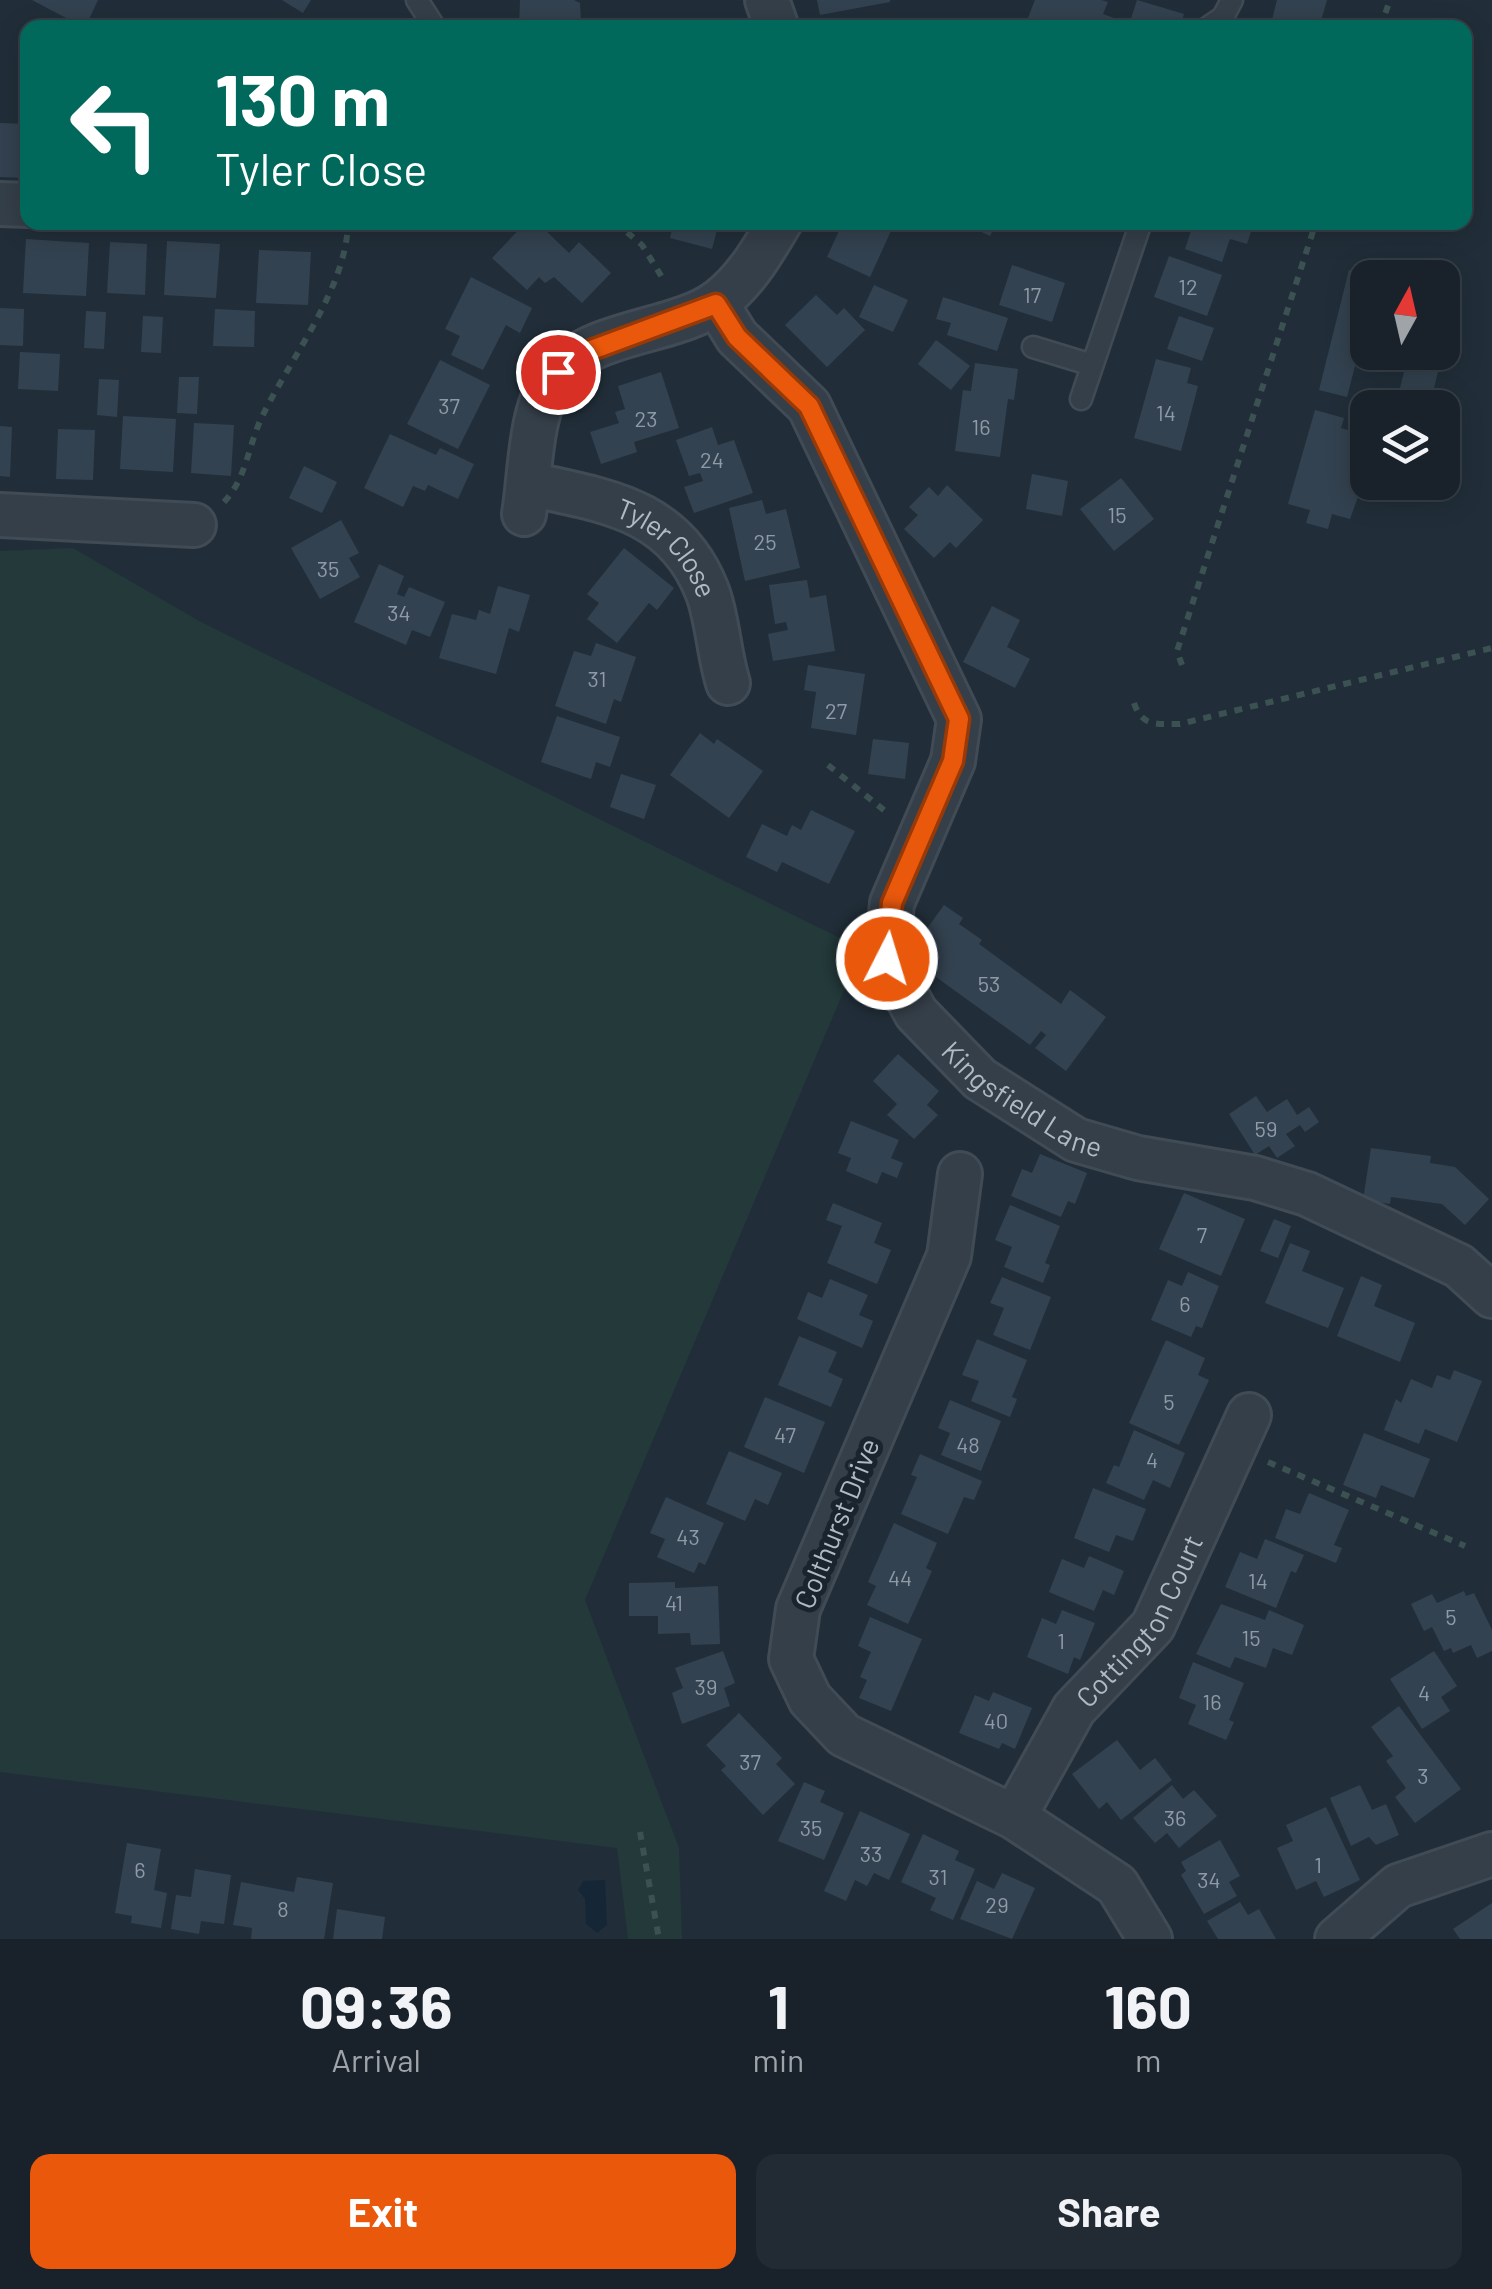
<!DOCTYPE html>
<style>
:root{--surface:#19222b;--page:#222a33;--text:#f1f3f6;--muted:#9fa4a9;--line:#373f47;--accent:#ea580c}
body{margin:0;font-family:Barlow,sans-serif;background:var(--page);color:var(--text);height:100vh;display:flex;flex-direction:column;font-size:38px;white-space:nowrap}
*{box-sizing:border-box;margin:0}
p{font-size:32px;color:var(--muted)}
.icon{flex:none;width:55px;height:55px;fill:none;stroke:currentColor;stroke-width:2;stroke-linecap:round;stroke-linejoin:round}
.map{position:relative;height:1939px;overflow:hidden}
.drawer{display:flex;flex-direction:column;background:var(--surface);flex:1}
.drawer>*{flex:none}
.banner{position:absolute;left:20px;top:20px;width:1452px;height:210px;border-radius:20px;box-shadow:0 5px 25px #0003,0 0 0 2px var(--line);background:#00695c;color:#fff;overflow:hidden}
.needle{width:65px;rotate:8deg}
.fabs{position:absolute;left:1350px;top:260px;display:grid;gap:20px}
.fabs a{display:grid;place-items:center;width:110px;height:110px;border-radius:20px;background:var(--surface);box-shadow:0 5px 25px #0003,0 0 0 2px var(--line);font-size:50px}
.pin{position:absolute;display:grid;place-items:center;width:85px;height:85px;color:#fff;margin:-42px;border:5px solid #fff;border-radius:50%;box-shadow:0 2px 10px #0007}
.me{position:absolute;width:110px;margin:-55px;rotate:5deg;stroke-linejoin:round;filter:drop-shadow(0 0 8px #0008)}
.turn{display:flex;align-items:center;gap:35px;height:210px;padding:0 30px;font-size:45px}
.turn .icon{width:130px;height:130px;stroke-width:2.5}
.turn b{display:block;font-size:70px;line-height:85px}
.eta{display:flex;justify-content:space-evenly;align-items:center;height:170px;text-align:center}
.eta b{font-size:60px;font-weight:700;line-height:70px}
.cta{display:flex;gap:20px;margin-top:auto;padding:20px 30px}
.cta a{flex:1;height:115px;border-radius:20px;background:var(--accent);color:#fff;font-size:40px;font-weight:700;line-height:115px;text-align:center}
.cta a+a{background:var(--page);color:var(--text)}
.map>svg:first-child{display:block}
.green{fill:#23393a}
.water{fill:#152636}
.building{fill:#334250}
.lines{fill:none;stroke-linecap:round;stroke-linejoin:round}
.service-casing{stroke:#414b55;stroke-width:25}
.minor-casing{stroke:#414b55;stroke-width:48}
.path{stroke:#3c5252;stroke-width:6;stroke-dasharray:8 8;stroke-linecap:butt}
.service{stroke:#353f49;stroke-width:20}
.minor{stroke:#353f49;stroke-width:42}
.route-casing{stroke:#983908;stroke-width:25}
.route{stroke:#ea580c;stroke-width:18}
.labels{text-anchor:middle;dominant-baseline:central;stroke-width:10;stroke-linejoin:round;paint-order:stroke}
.number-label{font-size:22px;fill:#8e9aa6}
.street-label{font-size:28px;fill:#afbac5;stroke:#1a242e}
</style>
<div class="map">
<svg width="1492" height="1939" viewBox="0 0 1492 1939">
<rect width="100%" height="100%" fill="#212e39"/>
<polygon class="green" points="73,548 201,622 852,944 851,974 585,1600 679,1848 682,1939 628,1939 617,1848 0,1772 0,551"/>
<polygon class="water" points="605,1880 607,1925 597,1933 586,1924 585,1899 578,1890 583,1881"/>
<g class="building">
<polygon points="32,0 98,0 85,28"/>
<polygon points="282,0 311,0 303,13"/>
<polygon points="520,0 574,0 580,3 581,21 566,21 566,28 519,28"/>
<polygon points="817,0 890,0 890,2 820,15"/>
<polygon points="1035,0 1101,0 1108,2 1103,14 1114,18 1110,28 1037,28 1026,23"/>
<polygon points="1137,0 1184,14 1180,28 1128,28"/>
<polygon points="1277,0 1327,0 1319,28 1270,28"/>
<polygon points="0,123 28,124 28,178 0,177"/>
<polygon points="526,222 537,222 569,253 579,242 611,273 582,303 554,277 545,283 539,277 527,290 492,258"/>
<polygon points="674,222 719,222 712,249 670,238"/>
<polygon points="843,222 895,222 870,277 827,257"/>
<polygon points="973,222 997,222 990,236 971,227"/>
<polygon points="1194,222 1254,222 1247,244 1230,239 1222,262 1185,249"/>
<polygon points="26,239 89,243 86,296 23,293"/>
<polygon points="167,241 220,244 216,298 164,295"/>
<polygon points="110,242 147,244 145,295 107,293"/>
<polygon points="259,250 311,252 308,305 256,303"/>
<polygon points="1169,256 1222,275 1207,316 1154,297"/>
<polygon points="1012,265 1065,283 1052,322 999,305"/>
<polygon points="1349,270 1375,276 1368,278 1368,316 1347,397 1319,390"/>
<polygon points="471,277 532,308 520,333 506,325 483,370 451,355 460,336 445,329"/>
<polygon points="874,285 908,300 893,332 859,317"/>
<polygon points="1442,293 1457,297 1444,348 1442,348"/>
<polygon points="816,295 837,315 844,308 865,330 827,367 785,325"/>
<polygon points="943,297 1008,318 997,351 947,335 951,323 936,319"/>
<polygon points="0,308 24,309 23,346 0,345"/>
<polygon points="215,309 255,311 254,347 213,346"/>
<polygon points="86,311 106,312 104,349 84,348"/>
<polygon points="143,316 163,317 161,353 141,352"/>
<polygon points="1179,316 1214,328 1202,361 1167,349"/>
<polygon points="936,340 970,366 951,390 918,364"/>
<polygon points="20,352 60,354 58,391 18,389"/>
<polygon points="1409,352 1443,352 1429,408 1395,408"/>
<polygon points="1156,359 1191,368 1187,383 1198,386 1181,451 1134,438"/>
<polygon points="440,360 490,385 458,449 407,424"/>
<polygon points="975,363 1018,369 1014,400 1008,399 1000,457 955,451 963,390 971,391"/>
<polygon points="661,372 679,428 634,442 637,452 601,464 590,432 619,423 615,412 625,409 618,386"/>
<polygon points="179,377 199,377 197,414 177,413"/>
<polygon points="99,379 119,380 117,417 97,415"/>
<polygon points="1315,410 1344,418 1341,428 1368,436 1368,469 1350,519 1332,514 1328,529 1306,523 1310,510 1288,504"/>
<polygon points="123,416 176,419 173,472 120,469"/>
<polygon points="194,423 234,425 231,476 191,473"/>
<polygon points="0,426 12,427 10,477 0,476"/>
<polygon points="712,427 718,445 734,440 753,493 694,513 684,487 703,481 700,473 689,476 676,440"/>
<polygon points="58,429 95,430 93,480 56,479"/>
<polygon points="390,434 436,455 440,448 474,464 458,499 428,485 425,491 413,486 403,507 364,488"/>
<polygon points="304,466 337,482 322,513 289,498"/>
<polygon points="1032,474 1068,481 1062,516 1026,509"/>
<polygon points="1121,478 1154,519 1114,551 1080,509"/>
<polygon points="947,485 983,520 956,548 950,542 934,558 904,529 918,515 909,507 929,487 938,496"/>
<polygon points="762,500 766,514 786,509 800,568 745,581 729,508"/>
<polygon points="341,520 359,553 349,558 360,577 320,599 291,548"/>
<polygon points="624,548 674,588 657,610 649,603 617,643 587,619 599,603 587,594"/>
<polygon points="379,564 404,576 397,594 404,597 409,587 445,602 430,637 412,630 406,645 354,622"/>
<polygon points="807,580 810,598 826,595 835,651 773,661 768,634 788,630 786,622 775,624 769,585"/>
<polygon points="498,586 530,595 519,632 509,628 496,674 439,658 452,614 476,620 479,610 490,614"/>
<polygon points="992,606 1020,620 1007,647 1030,659 1015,688 963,662"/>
<polygon points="596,643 636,657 621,702 614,699 606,724 555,706 574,651 591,656"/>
<polygon points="808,665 865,674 856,735 811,728 816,692 804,690"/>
<polygon points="557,716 620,737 610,767 596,762 591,779 541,762"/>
<polygon points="700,733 714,744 717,739 763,771 729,818 670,775"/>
<polygon points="873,739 909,743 905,779 868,774"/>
<polygon points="621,774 656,785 644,819 610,807"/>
<polygon points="811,810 855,831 829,884 782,862 777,872 746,857 762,824 787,836 792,825 801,830"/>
<polygon points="944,905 963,918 959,924 982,940 979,944 1061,1004 1070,990 1106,1017 1066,1071 1035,1048 1046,1035 1041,1031 1030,1045 907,956"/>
<polygon points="898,1054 939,1091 927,1105 938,1115 914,1139 887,1115 897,1104 873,1081"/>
<polygon points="1256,1096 1267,1112 1287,1099 1297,1115 1309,1107 1319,1122 1305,1132 1300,1125 1286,1134 1295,1146 1277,1158 1269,1146 1255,1155 1229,1114"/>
<polygon points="851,1121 899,1140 891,1158 903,1163 897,1178 882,1172 877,1184 846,1171 851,1158 838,1153"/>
<polygon points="1371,1148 1431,1156 1430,1163 1455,1167 1489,1199 1465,1225 1442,1204 1391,1197 1390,1204 1363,1200"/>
<polygon points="1040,1154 1087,1173 1075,1204 1068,1201 1061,1217 1011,1196 1022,1169 1032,1173"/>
<polygon points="1184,1193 1245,1219 1221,1276 1159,1249"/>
<polygon points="833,1203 882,1223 874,1243 891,1250 877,1284 827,1263 842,1226 826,1220"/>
<polygon points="1010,1205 1060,1226 1045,1263 1050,1265 1043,1283 1004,1267 1012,1247 995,1240"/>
<polygon points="1274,1219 1291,1226 1278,1258 1260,1251"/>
<polygon points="1290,1243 1310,1251 1302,1271 1344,1288 1328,1328 1265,1303"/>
<polygon points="1188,1272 1219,1286 1202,1328 1196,1326 1191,1337 1151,1320 1168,1280 1182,1286"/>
<polygon points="1361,1276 1382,1285 1374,1306 1415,1323 1400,1362 1337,1336"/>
<polygon points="1002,1277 1051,1297 1030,1350 993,1335 1004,1308 990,1303"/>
<polygon points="830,1279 868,1295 859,1315 873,1321 862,1348 797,1319 808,1292 822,1298"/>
<polygon points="799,1336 837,1352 828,1372 843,1379 831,1407 778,1385"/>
<polygon points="977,1339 1027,1360 1012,1397 1017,1399 1010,1417 971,1401 979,1381 962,1375"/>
<polygon points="1166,1340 1205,1358 1198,1375 1209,1380 1179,1445 1129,1423"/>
<polygon points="1454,1370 1482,1381 1457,1442 1425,1429 1419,1444 1384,1430 1396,1399 1401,1403 1411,1379 1432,1388 1437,1375 1450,1380"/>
<polygon points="765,1397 825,1422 804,1473 744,1447"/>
<polygon points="950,1400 1001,1421 981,1471 941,1455 950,1433 938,1428"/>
<polygon points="1134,1430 1185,1453 1170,1488 1153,1480 1144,1500 1106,1483 1114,1465 1119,1467"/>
<polygon points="1364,1433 1430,1459 1414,1498 1381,1485 1376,1498 1343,1485"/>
<polygon points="729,1451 782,1473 768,1505 755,1499 745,1521 706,1504"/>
<polygon points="920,1454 982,1481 974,1500 964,1497 948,1534 901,1514 917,1477 911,1475"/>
<polygon points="1093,1488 1146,1509 1133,1541 1116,1535 1109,1552 1074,1538"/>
<polygon points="1309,1493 1349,1510 1334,1545 1342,1548 1336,1563 1275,1538 1286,1509 1300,1514"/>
<polygon points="666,1497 724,1523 705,1565 699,1562 694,1573 657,1557 665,1539 650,1533"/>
<polygon points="894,1523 937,1543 926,1568 932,1571 908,1624 867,1605 876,1586 868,1582"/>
<polygon points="1265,1539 1304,1555 1296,1573 1291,1571 1276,1608 1225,1587 1240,1552 1257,1559"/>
<polygon points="1089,1556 1124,1571 1114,1595 1103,1590 1094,1611 1049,1592 1062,1559 1084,1568"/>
<polygon points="675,1582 675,1588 718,1586 720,1644 691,1645 690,1633 658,1634 658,1616 629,1616 629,1583"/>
<polygon points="1464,1591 1466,1596 1474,1593 1492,1630 1492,1651 1477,1658 1471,1645 1453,1653 1451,1648 1444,1651 1432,1627 1424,1631 1411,1604 1432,1594 1437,1603"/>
<polygon points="1221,1604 1265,1620 1269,1610 1304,1625 1292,1655 1273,1648 1266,1668 1235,1657 1230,1668 1196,1654"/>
<polygon points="1062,1610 1095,1623 1080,1660 1074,1657 1068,1674 1027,1657 1042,1618 1056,1624"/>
<polygon points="870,1617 922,1639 891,1711 859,1698 867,1680 860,1677 871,1652 858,1646"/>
<polygon points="723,1651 735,1683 724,1688 730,1706 682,1724 672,1693 683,1688 675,1668"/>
<polygon points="1434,1651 1457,1686 1441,1697 1450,1711 1422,1729 1390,1679"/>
<polygon points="1193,1662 1244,1683 1229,1720 1234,1722 1226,1740 1188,1724 1196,1705 1179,1698"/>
<polygon points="993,1692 1032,1708 1015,1749 1002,1743 999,1749 959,1733 975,1695 989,1701"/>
<polygon points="1399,1706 1461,1789 1415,1823 1395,1797 1406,1788 1386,1761 1393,1756 1371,1727"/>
<polygon points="739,1713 782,1758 776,1764 795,1784 763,1815 721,1770 726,1766 706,1745"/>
<polygon points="1117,1740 1140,1770 1155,1758 1172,1780 1121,1820 1107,1802 1099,1809 1072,1774"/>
<polygon points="804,1782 825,1791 820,1802 844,1813 824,1860 778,1841"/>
<polygon points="1172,1785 1183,1799 1194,1790 1217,1816 1179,1848 1167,1833 1155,1843 1133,1818"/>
<polygon points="1360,1785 1372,1810 1386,1804 1399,1835 1376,1845 1369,1837 1351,1846 1330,1798"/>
<polygon points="1326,1807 1360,1880 1324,1897 1316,1881 1296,1890 1277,1848 1293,1841 1286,1825"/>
<polygon points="860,1811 910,1834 889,1880 874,1873 867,1886 855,1880 846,1901 824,1891"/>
<polygon points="923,1834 959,1851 955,1860 975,1869 953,1920 930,1910 936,1898 901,1882"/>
<polygon points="1220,1840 1240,1876 1229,1882 1237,1896 1204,1914 1181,1875 1186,1871 1181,1862"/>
<polygon points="127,1843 161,1849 154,1890 167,1893 161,1928 131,1923 132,1916 115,1913"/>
<polygon points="195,1869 231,1875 224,1924 201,1921 199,1934 171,1929 176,1895 191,1897"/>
<polygon points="1002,1873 1035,1888 1012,1939 960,1919 977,1881 994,1889"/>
<polygon points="297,1877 333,1883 324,1939 251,1939 252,1928 233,1925 241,1882 294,1892"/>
<polygon points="1240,1902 1248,1915 1259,1909 1276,1939 1218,1939 1207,1921"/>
<polygon points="1492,1903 1492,1939 1460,1939 1453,1929"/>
<polygon points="337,1909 385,1917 382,1939 333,1939"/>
</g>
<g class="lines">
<g class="service-casing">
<g id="service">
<polyline points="417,0 435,28"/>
<polyline points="1207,28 1223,17 1232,0"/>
<polyline points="1033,347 1092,365"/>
<polyline points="1081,399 1141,222"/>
</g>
</g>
<g class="minor-casing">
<g id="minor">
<polyline points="767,0 777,28"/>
<polyline points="0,204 28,205"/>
<path id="s1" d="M716 303 737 337 809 406 959 719 953 761 892 903 887 959 916 1013 980 1079 1076 1140 1138 1158 1255 1178 1307 1194 1459 1266 1492 1296"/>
<path id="s2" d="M529 484C606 501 675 509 707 591 717 615 719 655 728 683"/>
<path d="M524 514C531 472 529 408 557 373 593 330 676 333 719 301 746 280 762 252 780 222"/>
<polyline points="0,515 194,525"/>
<polyline points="960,1174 949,1256 798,1609 791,1659 810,1699 844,1735 1014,1817 1117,1885 1150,1939"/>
<path id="s3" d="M1014 1817 1074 1709 1153 1626 1249 1415"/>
<polyline points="1337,1939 1398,1886 1492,1854"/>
</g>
</g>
<g class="path">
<polyline points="1380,28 1390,0"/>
<polyline points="615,222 642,245 665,282"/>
<path d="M224 502C246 479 248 447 261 419 288 361 347 289 348 222"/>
<polyline points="1182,665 1177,651 1316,222"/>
<path d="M1134 703C1142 727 1157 724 1180 724L1492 648"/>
<polyline points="828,765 890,815"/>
<polyline points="1268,1462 1465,1546"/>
<polyline points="640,1832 659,1939"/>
</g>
<use href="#service" class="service"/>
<use href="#minor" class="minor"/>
</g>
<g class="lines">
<g class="route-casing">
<polyline id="route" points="558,372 586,352 716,304 737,337 809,406 959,719 953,761 892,903 887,959"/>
</g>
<use href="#route" class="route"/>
</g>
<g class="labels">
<g class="number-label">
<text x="1188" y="286">12</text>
<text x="1032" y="294">17</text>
<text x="449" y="405">37</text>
<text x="1166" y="412">14</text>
<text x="646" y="418">23</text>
<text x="981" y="426">16</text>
<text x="712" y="459">24</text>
<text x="1117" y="514">15</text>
<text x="765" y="541">25</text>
<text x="328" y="568">35</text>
<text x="399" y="612">34</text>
<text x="597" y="678">31</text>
<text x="836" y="710">27</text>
<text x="989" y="983">53</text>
<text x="1266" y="1128">59</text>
<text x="1202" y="1234">7</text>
<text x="1185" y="1303">6</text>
<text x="1169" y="1401">5</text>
<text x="785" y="1434">47</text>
<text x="968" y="1444">48</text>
<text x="1152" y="1459">4</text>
<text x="688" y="1536">43</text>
<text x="900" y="1577">44</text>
<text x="1258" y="1580">14</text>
<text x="674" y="1602">41</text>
<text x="1451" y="1616">5</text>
<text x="1251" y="1637">15</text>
<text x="1061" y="1640">1</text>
<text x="706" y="1686">39</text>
<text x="1424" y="1692">4</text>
<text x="1212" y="1701">16</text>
<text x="996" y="1720">40</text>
<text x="750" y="1761">37</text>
<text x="1423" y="1775">3</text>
<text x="1175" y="1817">36</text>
<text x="811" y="1827">35</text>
<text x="871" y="1853">33</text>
<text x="1318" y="1864">1</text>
<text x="140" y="1869">6</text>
<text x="938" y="1876">31</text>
<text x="1209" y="1879">34</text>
<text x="997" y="1904">29</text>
<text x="283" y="1908">8</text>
</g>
<g class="street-label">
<text stroke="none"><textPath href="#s2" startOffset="158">Tyler Close</textPath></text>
<text stroke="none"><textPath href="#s1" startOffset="940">Kingsfield Lane</textPath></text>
<text transform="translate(836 1523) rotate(-68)">Colthurst Drive</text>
<text stroke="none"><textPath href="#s3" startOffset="235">Cottington Court</textPath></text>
</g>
</g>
</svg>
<div class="fabs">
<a><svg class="needle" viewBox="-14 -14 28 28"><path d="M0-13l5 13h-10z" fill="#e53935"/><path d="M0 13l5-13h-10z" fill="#9fa4a9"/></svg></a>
<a><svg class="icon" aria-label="layers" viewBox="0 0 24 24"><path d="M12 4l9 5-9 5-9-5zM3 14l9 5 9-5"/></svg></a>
</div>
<div class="pin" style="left:558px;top:372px;background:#d93025"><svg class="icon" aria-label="arrive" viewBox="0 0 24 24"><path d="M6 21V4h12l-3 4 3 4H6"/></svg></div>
<svg class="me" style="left:887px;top:959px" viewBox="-20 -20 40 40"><circle r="17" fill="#ea580c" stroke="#fff" stroke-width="3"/><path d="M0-11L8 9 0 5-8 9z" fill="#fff"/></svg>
<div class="banner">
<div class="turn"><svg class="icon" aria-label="left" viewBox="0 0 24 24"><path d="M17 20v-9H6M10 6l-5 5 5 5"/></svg><div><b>130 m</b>Tyler Close</div></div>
</div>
</div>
<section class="drawer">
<div class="eta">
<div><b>09:36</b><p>Arrival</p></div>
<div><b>1</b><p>min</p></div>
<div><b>160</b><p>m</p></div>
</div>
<div class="cta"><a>Exit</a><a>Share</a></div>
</section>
